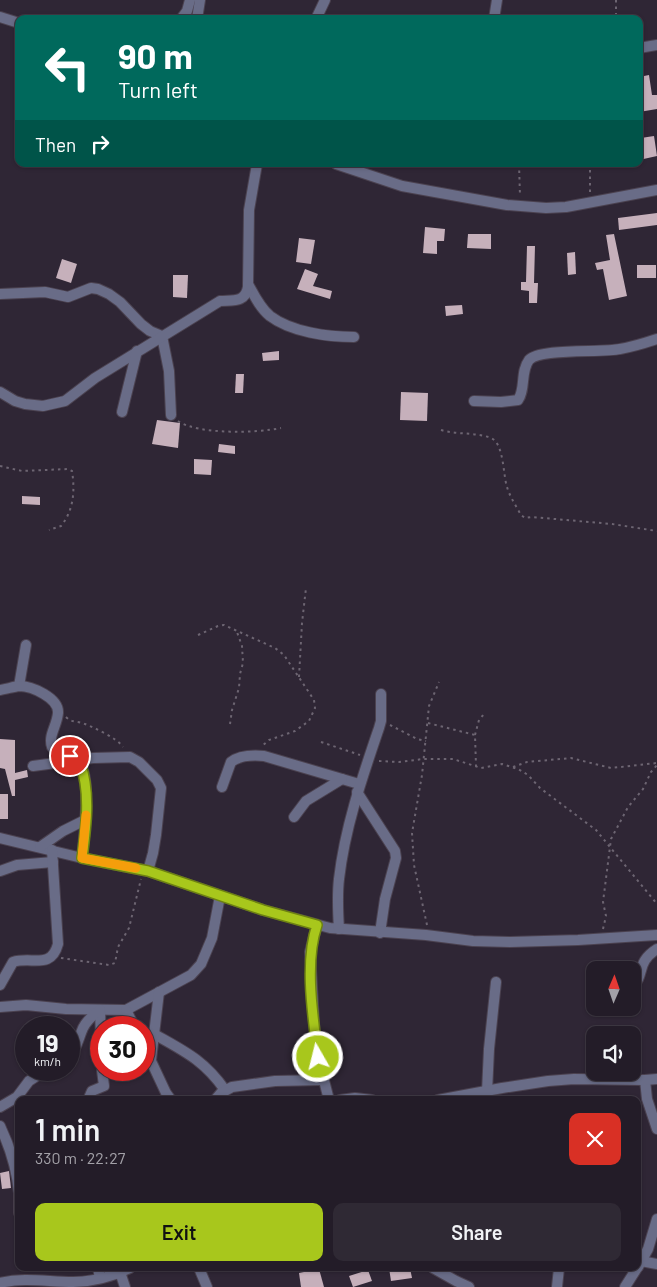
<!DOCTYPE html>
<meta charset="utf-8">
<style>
:root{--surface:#231c28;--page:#2f2934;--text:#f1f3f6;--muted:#a3a1a8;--line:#403a45;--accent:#a8c71c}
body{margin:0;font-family:Barlow,sans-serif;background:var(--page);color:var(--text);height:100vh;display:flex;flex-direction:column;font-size:19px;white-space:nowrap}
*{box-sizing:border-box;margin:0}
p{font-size:16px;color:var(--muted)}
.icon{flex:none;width:28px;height:28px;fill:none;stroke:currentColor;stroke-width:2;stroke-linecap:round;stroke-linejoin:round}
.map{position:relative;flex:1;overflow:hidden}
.drawer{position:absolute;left:15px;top:1096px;width:626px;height:175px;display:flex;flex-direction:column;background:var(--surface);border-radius:10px;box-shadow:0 1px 4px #0004,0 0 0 1px var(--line)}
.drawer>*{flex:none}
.guide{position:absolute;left:15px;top:15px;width:628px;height:152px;border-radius:10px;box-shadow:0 1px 4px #0004,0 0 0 1px var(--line);background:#00695c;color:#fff;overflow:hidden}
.needle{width:32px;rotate:2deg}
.fabs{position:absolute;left:586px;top:961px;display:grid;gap:10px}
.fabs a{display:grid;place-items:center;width:55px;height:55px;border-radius:10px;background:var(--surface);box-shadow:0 1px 4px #0004,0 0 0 1px var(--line);font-size:25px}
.speed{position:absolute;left:15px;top:1016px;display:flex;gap:10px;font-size:25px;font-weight:700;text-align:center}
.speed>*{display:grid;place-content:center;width:65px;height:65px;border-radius:50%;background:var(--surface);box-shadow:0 1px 4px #0004,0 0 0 1px var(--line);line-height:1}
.speed small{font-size:12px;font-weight:400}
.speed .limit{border:8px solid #d22;background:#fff;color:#111}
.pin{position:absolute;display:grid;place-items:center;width:42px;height:42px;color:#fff;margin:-21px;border:2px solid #fff;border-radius:50%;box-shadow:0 1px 5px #0007}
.me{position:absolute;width:55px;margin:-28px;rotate:352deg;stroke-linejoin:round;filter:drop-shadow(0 0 4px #0008)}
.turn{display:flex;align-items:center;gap:18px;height:105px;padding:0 20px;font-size:22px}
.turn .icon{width:65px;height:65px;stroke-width:2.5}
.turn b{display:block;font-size:35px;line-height:42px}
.then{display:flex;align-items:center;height:48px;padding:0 20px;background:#0003;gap:10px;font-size:19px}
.round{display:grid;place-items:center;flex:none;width:52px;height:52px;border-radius:10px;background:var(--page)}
.overview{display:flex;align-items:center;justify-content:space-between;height:85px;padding:0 20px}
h1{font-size:30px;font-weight:600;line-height:38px}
.action{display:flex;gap:10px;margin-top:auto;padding:10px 20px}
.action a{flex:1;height:58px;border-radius:10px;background:var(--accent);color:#111;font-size:20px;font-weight:600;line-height:58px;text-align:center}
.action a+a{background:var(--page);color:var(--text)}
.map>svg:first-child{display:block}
.building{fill:#c6b0bb}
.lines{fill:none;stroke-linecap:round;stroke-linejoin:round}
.street-casing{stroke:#4b4250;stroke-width:12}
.path{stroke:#6d6572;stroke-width:2;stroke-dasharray:2.5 4;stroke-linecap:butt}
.street{stroke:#696c87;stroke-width:10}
.route-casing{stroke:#6d8112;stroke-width:12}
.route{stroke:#a8c71c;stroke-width:9}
.slow{stroke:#f59e0b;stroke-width:9}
</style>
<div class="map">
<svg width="657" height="1287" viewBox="0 0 657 1287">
<rect width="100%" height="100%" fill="#2f2635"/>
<g class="building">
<polygon points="649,75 652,95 657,95 657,109 639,112 639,102 643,101 639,77"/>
<polygon points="654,136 657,156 639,160 639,143 642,142 641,138"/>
<polygon points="657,213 657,225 619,230 618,218"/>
<polygon points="425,227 445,229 444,241 437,241 437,254 423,253"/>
<polygon points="468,234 491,234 491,249 467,248"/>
<polygon points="614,234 627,296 609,300 603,269 597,270 595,263 610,260 606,235"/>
<polygon points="299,238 315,240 311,264 296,262"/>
<polygon points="527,246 535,246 534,283 538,283 537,303 529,303 529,291 521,290 521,282 526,282"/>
<polygon points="575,252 576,274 568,275 567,253"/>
<polygon points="62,259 77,264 71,283 56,278"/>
<rect x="637" y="265" width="19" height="13"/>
<polygon points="305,269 318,274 313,286 332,291 330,299 297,289"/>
<polygon points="173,275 188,275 187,298 173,297"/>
<polygon points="462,305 463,314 446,316 445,306"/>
<polygon points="279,351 279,360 263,361 262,353"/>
<polygon points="236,374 244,374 243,393 235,393"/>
<polygon points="401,392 428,393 427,421 400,420"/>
<polygon points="157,420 180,423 178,448 152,444"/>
<polygon points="219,444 235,446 235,454 218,452"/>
<polygon points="194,459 212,460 211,475 194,474"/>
<polygon points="22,496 40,497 40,505 22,504"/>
<polygon points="0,739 15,740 15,773 27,770 28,777 15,780 15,796 12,796 5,769 0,768"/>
<rect x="0" y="794" width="8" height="25"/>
<polygon points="9,1171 11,1188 2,1189 0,1173"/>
<polygon points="389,1268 410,1268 412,1278 391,1281"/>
<polygon points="319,1269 324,1287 301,1287 299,1273"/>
<polygon points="368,1270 372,1281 353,1287 349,1276"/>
</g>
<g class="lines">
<g class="street-casing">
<g id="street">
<polyline points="0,17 19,23"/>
<polyline points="181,19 187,11 190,0"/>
<polyline points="197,19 200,0"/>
<polyline points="316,19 325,0"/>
<polyline points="494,19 497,0"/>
<polyline points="639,48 657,45"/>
<polyline points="336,164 402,186 507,205 546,208 566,207 657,190"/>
<path d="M248 284C254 295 260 308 270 316 291 332 328 337 354 337"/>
<polyline points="0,294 45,292 68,297 91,288 98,289 109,294 120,302 141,324 150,331 162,336 169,371 171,415"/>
<path d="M0 392 15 401 25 404 43 406 65 401 95 378 220 301C233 300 245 303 248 287L249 210 257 164"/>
<path d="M474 401 501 402 518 400C526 389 520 372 529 360 540 348 602 353 620 349 632 347 645 343 657 339"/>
<polyline points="122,412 137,351"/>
<polyline points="19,686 26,645"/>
<path d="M0 690C6 689 13 687 19 686 32 686 59 698 58 713 57 726 48 735 52 747 59 755 72 754 79 762 92 777 84 838 82 858"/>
<polyline points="33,766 93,758 130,757 139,762 157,780 161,788 156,835 153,853 148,871"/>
<path d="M222 787 231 762C240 755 253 755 264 756L359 784"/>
<polyline points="357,792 395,851 396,858 385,899 380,933"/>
<polyline points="294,817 306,801 342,779"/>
<polyline points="0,838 82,858 148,871 263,910 330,928 426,935 473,941 510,942 578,940 657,935"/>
<polyline points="40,847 63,831 85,820"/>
<polyline points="0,871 17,865 53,862"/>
<polyline points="317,925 310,952 314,1023 318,1057 329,1100"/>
<path d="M339 929C338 913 337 896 339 879 345 827 362 778 379 728L381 721V694"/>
<path d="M0 985 13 962C32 956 51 970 58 944L52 850"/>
<path d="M632 987C646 974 635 963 657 949"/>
<polyline points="593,997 595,996"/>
<polyline points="0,1007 26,1005 66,1009 126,1010 191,975 201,964 212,938 220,896"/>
<polyline points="100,1010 101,1039"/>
<polyline points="126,1010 135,1028"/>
<path d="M154 1034C184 1051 204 1060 225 1090"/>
<polyline points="144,1046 166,1093 171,1100"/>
<path d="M69 1058C77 1049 78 1039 83 1028 87 1020 93 1015 100 1010"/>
<polyline points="151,1060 159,992"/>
<polyline points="645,1080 647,1099 657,1129"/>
<polyline points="487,1092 489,1049 496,982"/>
<polyline points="88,1100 92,1091 104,1086 102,1070"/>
<polyline points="215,1100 221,1093 232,1087 275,1081 323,1080"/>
<polyline points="340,1100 355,1098 372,1100"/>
<polyline points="438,1100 502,1088 548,1081 574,1079 645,1080 657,1079"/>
<polyline points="0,1107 17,1097 29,1081 46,1070"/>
<path d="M0 1126C10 1147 17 1170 19 1193"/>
<polyline points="19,1193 19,1213"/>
<polyline points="641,1261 657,1264"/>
<polyline points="638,1267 648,1249 657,1219"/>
<polyline points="98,1268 100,1278"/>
<polyline points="199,1268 207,1287"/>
<polyline points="433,1268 456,1281 469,1287"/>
<polyline points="120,1272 125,1287"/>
<path d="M0 1283C25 1277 48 1282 73 1282 92 1282 113 1276 130 1268"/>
<polyline points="557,1287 559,1268"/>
<polyline points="625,1287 637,1268"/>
</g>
</g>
<g class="path">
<polyline points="616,0 616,19"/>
<polyline points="519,164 520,196"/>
<polyline points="590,192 590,164"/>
<path d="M178 421C198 435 258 433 281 428"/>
<path d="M441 430C458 435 476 432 491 438 504 443 503 475 507 487 510 497 516 506 521 515L525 518 532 517 612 524 657 531"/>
<path d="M0 466 22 471 68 469 72 471C75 490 74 510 61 526L49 530"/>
<polyline points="198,635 218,626 224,625 275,648 284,655 314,700 315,708 309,721 295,731 269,740 262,746"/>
<polyline points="299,677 302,623 306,588"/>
<path d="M66 717C72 723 78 721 85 724 95 728 117 738 123 747"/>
<polyline points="428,723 475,735 476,766"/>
<polyline points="230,724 232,710 239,688 240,674 243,663 242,646 237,632"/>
<polyline points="390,725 417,739 426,741"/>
<polyline points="475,735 479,720 484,714"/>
<polyline points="321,742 360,755"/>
<polyline points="379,761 399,762 423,759 453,759 481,768 502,764 518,769 528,775 540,788 596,830 657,904"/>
<polyline points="513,767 527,762 571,758 611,768 657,763"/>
<polyline points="427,925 414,865 412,833 422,775 429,706 439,682"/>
<polyline points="603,929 606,916 603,902 611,839 628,807 643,789 651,772 657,765"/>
<polyline points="61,958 109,965 115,963 118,947 129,928 141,879"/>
</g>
<use href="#street" class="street"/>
</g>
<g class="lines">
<g class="route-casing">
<path id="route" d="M70 756 80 763C91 792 86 828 82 858L148 871 263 910 317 925C304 963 313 1017 318 1057"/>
</g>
<use href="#route" class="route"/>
<polyline class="slow" points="86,815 82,858 136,868"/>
</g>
</svg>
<div class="fabs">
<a><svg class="needle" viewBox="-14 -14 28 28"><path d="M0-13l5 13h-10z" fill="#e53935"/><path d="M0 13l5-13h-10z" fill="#a3a1a8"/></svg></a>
<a><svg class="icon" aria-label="sound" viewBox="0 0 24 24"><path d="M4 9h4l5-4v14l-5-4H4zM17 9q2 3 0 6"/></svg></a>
</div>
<div class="speed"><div>19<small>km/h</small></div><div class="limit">30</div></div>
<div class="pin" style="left:70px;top:756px;background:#d93025"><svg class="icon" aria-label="arrive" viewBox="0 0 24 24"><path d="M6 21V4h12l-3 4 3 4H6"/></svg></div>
<svg class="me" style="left:318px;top:1057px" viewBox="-20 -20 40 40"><circle r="17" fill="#a8c71c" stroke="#fff" stroke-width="3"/><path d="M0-11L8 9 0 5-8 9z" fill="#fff"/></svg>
<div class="guide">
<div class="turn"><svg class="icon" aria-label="left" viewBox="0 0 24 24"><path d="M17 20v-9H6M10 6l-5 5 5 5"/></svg><div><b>90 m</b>Turn left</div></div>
<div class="then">Then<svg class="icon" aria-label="right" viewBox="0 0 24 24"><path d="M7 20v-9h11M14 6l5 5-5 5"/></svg></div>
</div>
<section class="drawer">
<div class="overview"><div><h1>1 min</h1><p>330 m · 22:27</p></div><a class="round" style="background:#d93025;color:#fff"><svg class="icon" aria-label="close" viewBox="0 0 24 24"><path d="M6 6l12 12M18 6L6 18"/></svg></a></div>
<div class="action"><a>Exit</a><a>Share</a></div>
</section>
</div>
